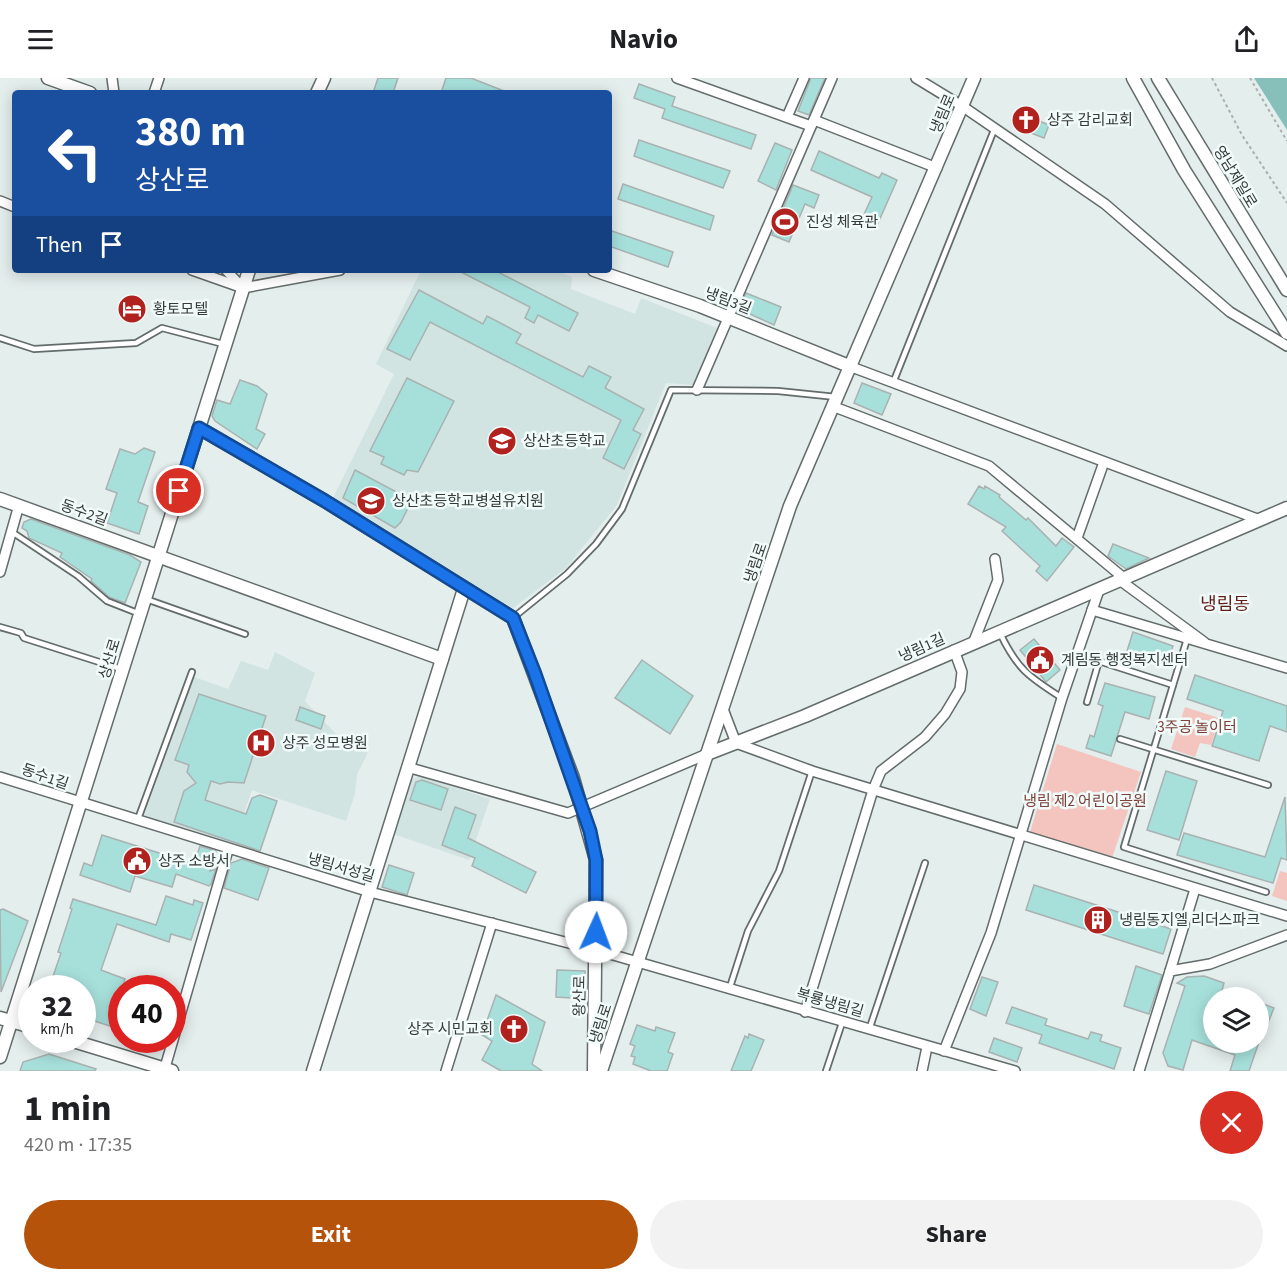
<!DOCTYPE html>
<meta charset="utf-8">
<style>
:root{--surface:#fff;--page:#f2f2f2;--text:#202124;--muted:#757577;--accent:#b45309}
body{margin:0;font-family:"Source Sans 3","Noto Sans KR",sans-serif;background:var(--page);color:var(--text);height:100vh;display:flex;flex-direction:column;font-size:22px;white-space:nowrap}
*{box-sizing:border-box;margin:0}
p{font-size:20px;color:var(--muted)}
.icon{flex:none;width:33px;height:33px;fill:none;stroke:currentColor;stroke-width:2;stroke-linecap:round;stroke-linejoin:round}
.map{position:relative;height:993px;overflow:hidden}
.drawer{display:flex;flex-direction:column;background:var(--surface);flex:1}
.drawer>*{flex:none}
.banner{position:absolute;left:12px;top:12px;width:600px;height:183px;border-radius:6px;box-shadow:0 3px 15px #0003;background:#1a4fa0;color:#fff;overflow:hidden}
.controls{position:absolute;left:1203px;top:909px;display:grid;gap:12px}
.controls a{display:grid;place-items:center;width:66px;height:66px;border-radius:50%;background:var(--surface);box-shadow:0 3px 15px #0003;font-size:30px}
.speed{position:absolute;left:18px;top:897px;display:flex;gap:12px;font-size:30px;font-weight:700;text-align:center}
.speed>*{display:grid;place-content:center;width:78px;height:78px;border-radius:50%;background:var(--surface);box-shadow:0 3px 15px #0003;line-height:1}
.speed small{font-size:15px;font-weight:400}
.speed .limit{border:9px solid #d22;background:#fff;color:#111}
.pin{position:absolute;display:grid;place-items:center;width:51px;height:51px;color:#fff;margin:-26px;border:3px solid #fff;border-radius:50%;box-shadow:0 2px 6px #0007}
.me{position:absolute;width:66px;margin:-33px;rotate:2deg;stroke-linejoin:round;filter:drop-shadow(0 0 4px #0008)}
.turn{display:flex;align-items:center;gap:21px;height:126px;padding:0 24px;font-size:27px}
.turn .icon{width:78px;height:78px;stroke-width:2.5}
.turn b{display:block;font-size:42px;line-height:51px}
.then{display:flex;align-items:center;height:57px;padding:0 24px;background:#0003;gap:12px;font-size:22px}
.round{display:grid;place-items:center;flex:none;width:63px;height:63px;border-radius:32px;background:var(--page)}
.headline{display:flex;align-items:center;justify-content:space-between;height:102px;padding:0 24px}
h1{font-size:36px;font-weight:700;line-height:45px}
.action{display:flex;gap:12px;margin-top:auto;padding:12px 24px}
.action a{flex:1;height:69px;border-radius:36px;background:var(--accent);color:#fff;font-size:24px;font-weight:700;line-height:69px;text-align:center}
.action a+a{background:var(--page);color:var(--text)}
header{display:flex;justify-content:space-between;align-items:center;height:78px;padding:0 24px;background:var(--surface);font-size:27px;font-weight:700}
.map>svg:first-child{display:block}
.built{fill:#d1e4e2}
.green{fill:#f3c5be}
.water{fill:#87bfba}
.building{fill:#a7e0db;stroke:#a9b2b1;stroke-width:1.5}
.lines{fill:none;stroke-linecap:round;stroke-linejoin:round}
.service-casing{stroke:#636c6b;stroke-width:8}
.minor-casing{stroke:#636c6b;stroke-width:12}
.tertiary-casing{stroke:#636c6b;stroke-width:15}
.path{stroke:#a9b1b0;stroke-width:2;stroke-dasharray:3 3;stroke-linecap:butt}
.service{stroke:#fff;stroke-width:4.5}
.minor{stroke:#fff;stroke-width:9}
.tertiary{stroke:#fff;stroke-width:12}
.route-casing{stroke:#114b97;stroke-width:15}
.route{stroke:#1a73e8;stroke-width:10}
.labels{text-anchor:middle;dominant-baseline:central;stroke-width:5;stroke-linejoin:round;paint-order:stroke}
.street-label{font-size:15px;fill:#363a39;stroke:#f1fbfa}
.poi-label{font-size:15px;fill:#363a39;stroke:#f1fbfa;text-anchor:start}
.park-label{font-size:15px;fill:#7f4039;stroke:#f1fbfa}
.quarter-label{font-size:18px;fill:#611d18;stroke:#f1fbfa}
</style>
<header><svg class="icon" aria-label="menu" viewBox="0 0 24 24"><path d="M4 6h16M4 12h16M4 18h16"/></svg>Navio<svg class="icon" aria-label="share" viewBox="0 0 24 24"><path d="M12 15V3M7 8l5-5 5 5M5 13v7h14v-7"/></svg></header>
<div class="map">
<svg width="1287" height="993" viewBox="0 0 1287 993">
<rect width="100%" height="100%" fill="#e4eeed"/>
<g class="built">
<polygon points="421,192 556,192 572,199 571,211 635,236 641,220 717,250 694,307 666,305 617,427 566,490 513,530 333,420 394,296 376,286"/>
<polygon points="275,574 315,595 305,623 335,655 368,675 357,696 355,716 346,743 252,712 233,766 144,738 194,599 228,611 241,583 268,592"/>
<polygon points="419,698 490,721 469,782 393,756 411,702"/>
</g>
<g class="green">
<polygon points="1185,629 1219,640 1211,667 1200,665 1195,679 1171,671"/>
<polygon points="1057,666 1141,694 1112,780 1030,754"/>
<polygon points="1280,793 1287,795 1287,823 1272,818"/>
</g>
<polygon class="water" points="1254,0 1287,0 1287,52"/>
<g class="building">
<polygon points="378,0 398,0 393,15 373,15"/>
<polygon points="446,0 471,0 509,15 441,15"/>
<polygon points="811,0 825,0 809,37 798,33"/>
<polygon points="639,6 675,19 672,28 756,57 751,71 662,40 665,31 634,20"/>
<polygon points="1019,35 1049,47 1044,60 1013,48"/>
<polygon points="639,62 730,93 723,110 634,78"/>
<polygon points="775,65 792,72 776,112 758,103"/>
<polygon points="819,73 879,100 882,95 897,102 875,152 860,145 872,119 811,92"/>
<polygon points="623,106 714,138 710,152 618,121"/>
<polygon points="793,107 819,117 814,130 805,126 789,164 772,157"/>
<polygon points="609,152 673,174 668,189 609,168"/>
<polygon points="457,192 494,192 578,235 569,253 538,237 534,245 525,240 530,229"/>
<polygon points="419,212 483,246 487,238 521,256 516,265 583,299 589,288 611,299 605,310 644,331 633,352 641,356 624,391 603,380 621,342 430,244 410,282 387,271"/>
<polygon points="746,215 781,229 774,247 739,231"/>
<polygon points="407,300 454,323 418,394 407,392 404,397 381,386 384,379 370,373"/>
<polygon points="240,302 257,308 267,316 256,351 265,356 257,371 215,343 212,338 217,322 230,326"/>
<polygon points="862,305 891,316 882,337 854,325"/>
<polygon points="144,370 155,374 138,424 148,428 139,456 107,445 117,415 106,411 120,371 135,376"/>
<polygon points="355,392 404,418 402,423 409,428 401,444 395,450 343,420"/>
<polygon points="979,408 984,411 985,408 1000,417 999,419 1026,442 1028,440 1056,468 1062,460 1074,469 1047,503 1036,493 1040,488 1002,453 1006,449 968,426"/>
<polygon points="31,441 130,477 141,484 125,525 109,519 91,503 92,501 60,479 62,475 29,460 27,453 22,450 24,444"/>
<polygon points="1113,466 1149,480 1126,491 1108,478"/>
<polygon points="1133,554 1173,568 1166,587 1127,573"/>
<polygon points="1034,561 1060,592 1046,604 1020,572"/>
<polygon points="642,582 693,618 670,656 615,620"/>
<polygon points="1195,597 1287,628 1287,654 1270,648 1259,683 1212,668 1223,633 1187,621"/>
<polygon points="1105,605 1155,619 1149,641 1125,634 1111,678 1086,670 1090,657 1094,659 1103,628 1098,626"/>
<polygon points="199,616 266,638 244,705 228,704 220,706 211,703 205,722 246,736 252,720 260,717 277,723 260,773 174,744 184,713 196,705 187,694 189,687 175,682"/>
<polygon points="300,629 325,638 321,651 296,642"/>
<polygon points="1166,693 1197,703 1179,762 1147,752"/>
<polygon points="422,702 448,711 441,732 410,722 416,704"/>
<polygon points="1285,719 1287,782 1281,780 1273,805 1177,777 1184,755 1265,779"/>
<polygon points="455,729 476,737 468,760 536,794 526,815 472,788 475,780 442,767"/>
<polygon points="102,757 194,786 200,768 216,773 210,793 216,791 211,806 209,808 176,796 172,809 135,798 130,814 80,797 84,785 92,788"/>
<polygon points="242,781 269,790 258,822 224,810 231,785"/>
<polygon points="389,787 414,795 407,817 382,809"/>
<polygon points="1034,807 1171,851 1163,876 1026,832"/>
<polygon points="166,818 193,827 194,822 203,825 191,862 171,856 169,864 117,846 101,892 125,901 122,910 122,952 82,939 82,910 49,910 61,875 58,874 72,831 70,830 73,821 156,847"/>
<polygon points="3,831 28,843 1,914 0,832"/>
<polygon points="1136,888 1162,897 1149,936 1124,928"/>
<polygon points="557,892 585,893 586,921 556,919"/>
<polygon points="1204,898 1224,905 1220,920 1214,920 1214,964 1259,964 1249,993 1230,993 1235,977 1192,962 1183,992 1168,988 1163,975 1185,908 1177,905 1187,899"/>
<polygon points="982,899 998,904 986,938 970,931"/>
<polygon points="496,917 545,944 532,986 542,993 501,993 482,982 492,963 482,957"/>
<polygon points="1258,924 1274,930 1267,947 1258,944"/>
<polygon points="1012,929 1047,941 1045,947 1088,961 1091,954 1102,957 1100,963 1121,970 1114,991 1039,965 1042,957 1006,945"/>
<polygon points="637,947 655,953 656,949 675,955 668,974 673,976 667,993 651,993 633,986 635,979 631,978 635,968 630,966"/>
<polygon points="749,956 764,962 751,993 731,993 745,958 748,960"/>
<polygon points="994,960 1022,970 1017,984 989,974"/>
<polygon points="49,976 96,991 95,993 20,993 23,984"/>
</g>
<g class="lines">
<g class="service-casing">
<g id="service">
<polyline points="0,260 34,271 136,265 162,250 223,266"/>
<polyline points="893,305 994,52"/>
<polyline points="12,454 78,498 107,523 140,536"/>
<polyline points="146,521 245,556"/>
<polyline points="514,539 567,496 596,466 622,431 671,312 778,313 836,319"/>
<polyline points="0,549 21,555 24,560 121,591"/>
<path d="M1000 555C1017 591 1029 599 1062 620"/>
<polyline points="1187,561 1124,769 1266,814"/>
<polyline points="1087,624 1099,583 1173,607"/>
<polyline points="1120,661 1268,707"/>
<polyline points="138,741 192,594"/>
<polyline points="729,912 748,853 779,793 812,693"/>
<polyline points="869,952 925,785"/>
<polyline points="826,993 842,945"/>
</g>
</g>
<g class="minor-casing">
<g id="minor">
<polyline points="112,0 114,15"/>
<polyline points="677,0 811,48"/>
<polyline points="916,0 962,28 1105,126 1230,234 1287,268"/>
<polyline points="154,15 159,0"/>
<polyline points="787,39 804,0"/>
<polyline points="814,42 937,90"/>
<polyline points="0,123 15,129"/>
<polyline points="192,192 243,210 340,192"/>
<polyline points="226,192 242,209"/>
<polyline points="849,288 1260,442"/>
<polyline points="697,312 832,0"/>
<polyline points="832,328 989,388 1125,501"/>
<polyline points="1077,460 1104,384"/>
<polyline points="0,494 19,427"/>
<polyline points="1121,503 1204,564"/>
<polyline points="1092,532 1287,590"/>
<polyline points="974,563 998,502 995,481"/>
<polyline points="723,631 736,665 812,693 1287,838"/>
<polyline points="407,689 568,735 707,676"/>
<polyline points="0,699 370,814 596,872 1015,993"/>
<polyline points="1170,893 1195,811"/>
<polyline points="805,934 873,712 881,693 925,659 945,636 960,611 962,594 954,572"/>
<polyline points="944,973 991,855 1062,620 1099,512"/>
<polyline points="164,993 228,772"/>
<polyline points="446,993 492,845"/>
<polyline points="922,993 927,969"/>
<polyline points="1139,993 1170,893 1210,886 1287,857"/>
</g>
</g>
<g class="tertiary-casing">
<g id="tertiary">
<polyline points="48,0 90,15"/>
<polyline points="1133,0 1184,92 1287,255"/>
<polyline points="1158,0 1287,212"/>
<polyline points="317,15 324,0"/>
<polyline points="594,192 700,228 849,288"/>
<polyline points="199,350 325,423 513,540 573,700 596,782 594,993"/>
<polyline points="0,421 442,581"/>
<polyline points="707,676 805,638 1287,430"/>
<polyline points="0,940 32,949"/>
<polyline points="70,962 172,993"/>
<polyline points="0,979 249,192"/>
<polyline points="313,993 464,511"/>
<polyline points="601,993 790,428 974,0"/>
</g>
</g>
<g class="path">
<polyline points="1212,0 1242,57 1287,125"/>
<polyline points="1250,0 1287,63"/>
</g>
<use href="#service" class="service"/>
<use href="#minor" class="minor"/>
<use href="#tertiary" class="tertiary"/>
</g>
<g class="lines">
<g class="route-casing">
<polyline id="route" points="179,413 199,350 325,423 513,540 535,596 590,753 596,782 596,854"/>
</g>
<use href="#route" class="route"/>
</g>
<defs>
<g id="church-disc" transform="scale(1.5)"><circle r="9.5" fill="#b1211e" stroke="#f1fbfa"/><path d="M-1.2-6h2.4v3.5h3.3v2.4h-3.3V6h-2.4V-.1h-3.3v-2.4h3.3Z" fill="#fff"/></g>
<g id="stadium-disc" transform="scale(1.5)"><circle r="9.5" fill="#b1211e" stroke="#f1fbfa"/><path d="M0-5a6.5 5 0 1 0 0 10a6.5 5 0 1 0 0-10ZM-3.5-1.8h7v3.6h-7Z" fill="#fff"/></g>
<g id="hotel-disc" transform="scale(1.5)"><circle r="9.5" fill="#b1211e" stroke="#f1fbfa"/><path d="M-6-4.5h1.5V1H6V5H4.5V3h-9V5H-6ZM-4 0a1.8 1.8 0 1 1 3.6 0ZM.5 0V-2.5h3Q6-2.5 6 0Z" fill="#fff"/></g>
<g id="school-disc" transform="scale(1.5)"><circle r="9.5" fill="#b1211e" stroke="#f1fbfa"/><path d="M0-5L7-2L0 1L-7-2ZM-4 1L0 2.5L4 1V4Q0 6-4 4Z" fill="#fff"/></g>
<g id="civic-disc" transform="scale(1.5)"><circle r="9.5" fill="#b1211e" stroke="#f1fbfa"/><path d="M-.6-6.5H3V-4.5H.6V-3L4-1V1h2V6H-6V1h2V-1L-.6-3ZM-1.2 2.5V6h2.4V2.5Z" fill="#fff"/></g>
<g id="hospital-disc" transform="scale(1.5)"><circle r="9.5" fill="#b1211e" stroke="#f1fbfa"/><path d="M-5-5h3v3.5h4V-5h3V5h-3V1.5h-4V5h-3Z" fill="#fff"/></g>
<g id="building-disc" transform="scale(1.5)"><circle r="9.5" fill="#b1211e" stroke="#f1fbfa"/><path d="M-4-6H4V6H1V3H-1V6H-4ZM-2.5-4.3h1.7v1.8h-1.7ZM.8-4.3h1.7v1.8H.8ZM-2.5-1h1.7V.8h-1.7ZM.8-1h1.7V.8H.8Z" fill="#fff"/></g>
</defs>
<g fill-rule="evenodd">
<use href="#church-disc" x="1026" y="42"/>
<use href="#stadium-disc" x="785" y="144"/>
<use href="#hotel-disc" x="132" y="231"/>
<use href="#school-disc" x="502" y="363"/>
<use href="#school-disc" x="371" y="423"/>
<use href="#civic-disc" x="1040" y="582"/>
<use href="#hospital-disc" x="261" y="665"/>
<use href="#civic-disc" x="137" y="783"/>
<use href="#building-disc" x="1098" y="842"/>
<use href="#church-disc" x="514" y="951"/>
</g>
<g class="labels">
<g class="street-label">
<text transform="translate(943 36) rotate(-67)">냉림로</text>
<text transform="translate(1235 99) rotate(59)">영남제일로</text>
<text transform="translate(728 223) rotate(21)">냉림3길</text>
<text transform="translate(84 435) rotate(20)">동수2길</text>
<text transform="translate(756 485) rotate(-71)">냉림로</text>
<text transform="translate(922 570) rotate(-24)">냉림1길</text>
<text transform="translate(110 581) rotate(-73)">상산로</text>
<text transform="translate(45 699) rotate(19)">동수1길</text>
<text transform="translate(341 790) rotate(16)">냉림서성길</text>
<text transform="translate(580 918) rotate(-89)">왕산로</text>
<text transform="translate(830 925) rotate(16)">복룡냉림길</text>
<text transform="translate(601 946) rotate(-72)">냉림로</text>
</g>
<g class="poi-label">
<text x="1047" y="42">상주 감리교회</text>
<text x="806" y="144">진성 체육관</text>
<text x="153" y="231">황토모텔</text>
<text x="523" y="363">상산초등학교</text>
<text x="392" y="423">상산초등학교병설유치원</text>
<text x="1061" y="582">계림동 행정복지센터</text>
<text x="282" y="665">상주 성모병원</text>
<text x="158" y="783">상주 소방서</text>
<text x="1119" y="842">냉림동지엘 리더스파크</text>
<text x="493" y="951" text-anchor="end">상주 시민교회</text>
</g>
<g class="park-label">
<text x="1197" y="649">3주공 놀이터</text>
<text x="1085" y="723">냉림 제2 어린이공원</text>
</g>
<g class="quarter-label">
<text x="1225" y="526">냉림동</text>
</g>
</g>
</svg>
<div class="controls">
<a><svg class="icon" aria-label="layers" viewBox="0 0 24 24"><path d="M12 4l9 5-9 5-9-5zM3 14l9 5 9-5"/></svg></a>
</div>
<div class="speed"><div>32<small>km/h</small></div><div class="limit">40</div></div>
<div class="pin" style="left:179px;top:413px;background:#d93025"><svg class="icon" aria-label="arrive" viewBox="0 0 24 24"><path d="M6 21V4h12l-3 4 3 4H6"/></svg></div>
<svg class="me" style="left:596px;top:854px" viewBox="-20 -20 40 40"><circle r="19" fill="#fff"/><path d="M0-13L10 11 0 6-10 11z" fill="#1a73e8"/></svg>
<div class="banner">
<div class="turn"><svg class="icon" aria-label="left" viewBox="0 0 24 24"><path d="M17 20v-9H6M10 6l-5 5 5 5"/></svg><div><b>380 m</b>상산로</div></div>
<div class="then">Then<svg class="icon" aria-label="arrive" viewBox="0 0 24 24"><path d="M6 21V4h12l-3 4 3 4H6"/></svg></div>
</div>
</div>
<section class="drawer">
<div class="headline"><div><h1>1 min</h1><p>420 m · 17:35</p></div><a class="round" style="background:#d93025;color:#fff"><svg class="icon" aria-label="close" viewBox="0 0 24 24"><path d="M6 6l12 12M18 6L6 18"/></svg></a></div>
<div class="action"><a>Exit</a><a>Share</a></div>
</section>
